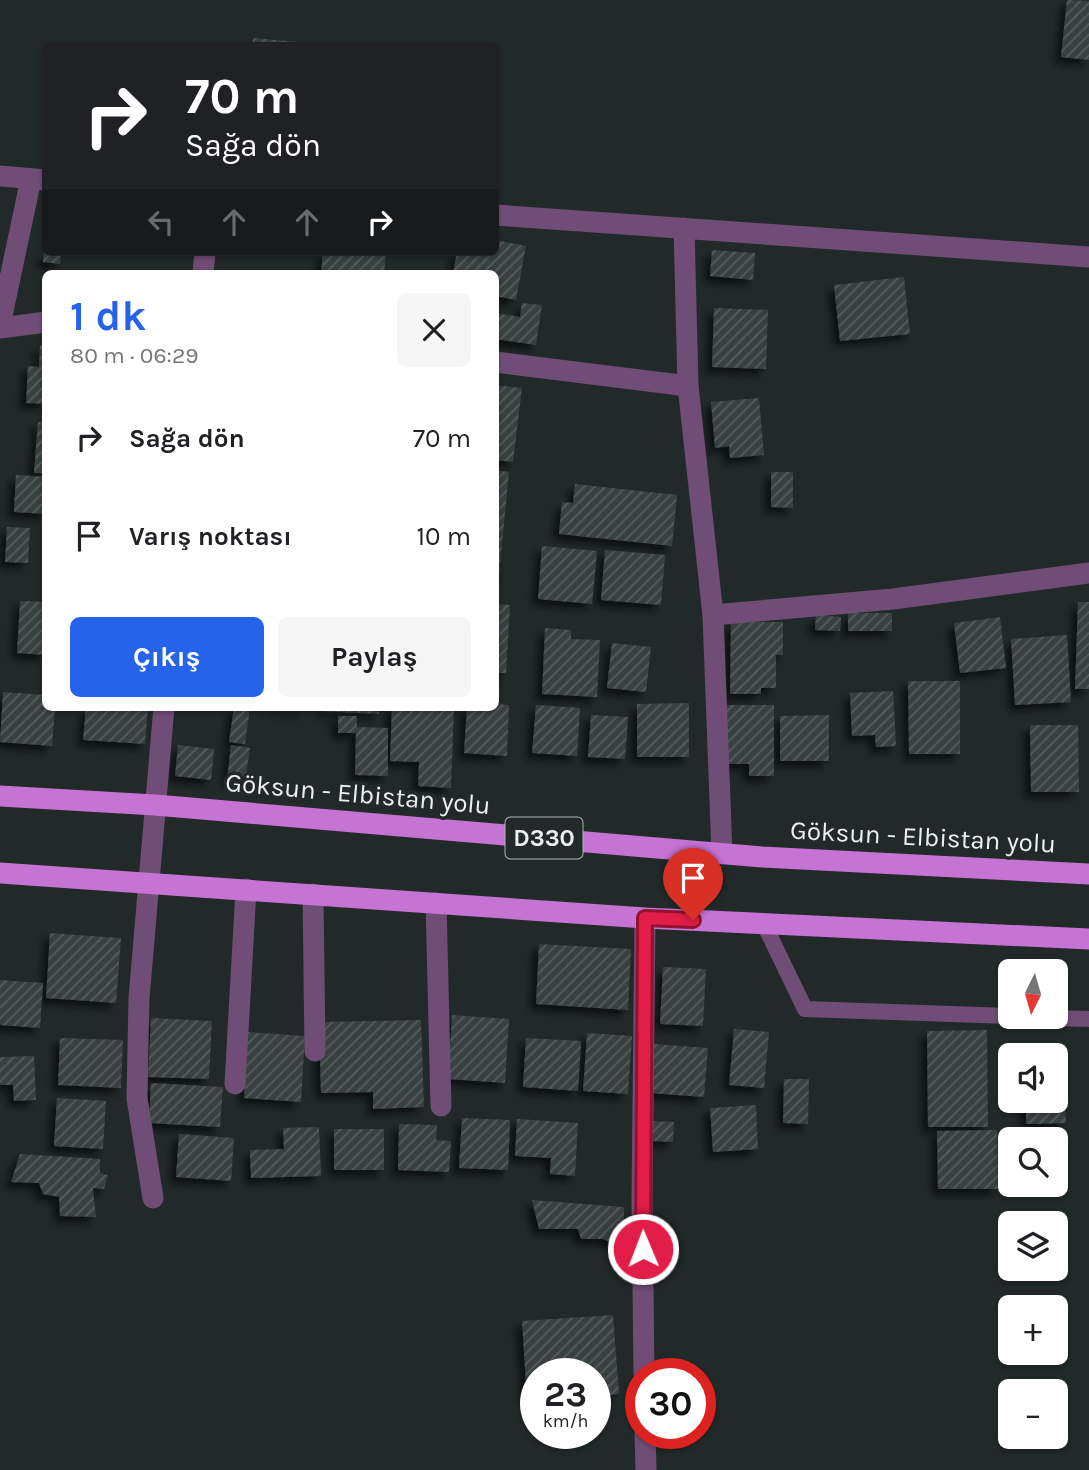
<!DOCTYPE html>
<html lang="tr">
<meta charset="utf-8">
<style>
:root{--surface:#fff;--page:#f6f6f6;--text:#202124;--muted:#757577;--accent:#2563eb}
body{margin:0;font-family:Karla,sans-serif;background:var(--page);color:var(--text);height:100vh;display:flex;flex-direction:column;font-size:26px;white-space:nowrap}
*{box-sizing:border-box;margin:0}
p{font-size:23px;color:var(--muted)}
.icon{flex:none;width:38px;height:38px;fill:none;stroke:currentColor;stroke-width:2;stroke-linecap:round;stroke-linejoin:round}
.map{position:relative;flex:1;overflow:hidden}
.panel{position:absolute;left:42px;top:270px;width:457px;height:441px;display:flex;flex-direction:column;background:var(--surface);border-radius:10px;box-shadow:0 2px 5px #0004}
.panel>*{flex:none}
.guide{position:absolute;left:42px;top:42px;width:457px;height:214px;border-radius:10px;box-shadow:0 2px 5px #0004;background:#202124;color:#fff;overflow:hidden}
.needle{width:46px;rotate:185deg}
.fabs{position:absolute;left:998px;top:959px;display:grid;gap:14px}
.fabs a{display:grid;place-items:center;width:70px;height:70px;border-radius:10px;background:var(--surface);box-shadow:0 2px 5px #0004;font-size:35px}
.speed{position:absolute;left:520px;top:1358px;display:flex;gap:14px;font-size:35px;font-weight:700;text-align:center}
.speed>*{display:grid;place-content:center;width:91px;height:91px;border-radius:50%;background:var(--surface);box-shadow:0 2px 5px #0004;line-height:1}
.speed small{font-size:18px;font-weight:400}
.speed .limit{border:10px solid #d22;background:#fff;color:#111}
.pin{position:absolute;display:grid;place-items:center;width:60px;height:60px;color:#fff;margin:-72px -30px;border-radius:50% 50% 50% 0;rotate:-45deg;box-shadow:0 0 7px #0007}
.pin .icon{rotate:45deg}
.me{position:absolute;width:77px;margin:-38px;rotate:359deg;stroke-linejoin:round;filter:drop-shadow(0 0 5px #0008)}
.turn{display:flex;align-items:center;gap:24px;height:147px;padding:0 28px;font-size:32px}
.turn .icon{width:91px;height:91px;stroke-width:2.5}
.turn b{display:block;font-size:49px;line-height:60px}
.lanes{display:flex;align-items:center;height:66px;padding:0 28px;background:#0003;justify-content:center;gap:35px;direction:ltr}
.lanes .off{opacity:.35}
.round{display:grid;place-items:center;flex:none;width:74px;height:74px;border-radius:10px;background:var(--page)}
.headline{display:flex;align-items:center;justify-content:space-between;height:119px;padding:0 28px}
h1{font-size:42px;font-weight:700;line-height:52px;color:var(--accent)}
.button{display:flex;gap:14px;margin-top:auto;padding:14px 28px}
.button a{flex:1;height:80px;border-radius:10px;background:var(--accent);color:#fff;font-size:28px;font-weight:700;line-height:80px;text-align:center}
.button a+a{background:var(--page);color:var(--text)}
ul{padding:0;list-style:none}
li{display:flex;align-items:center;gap:21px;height:98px;padding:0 28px}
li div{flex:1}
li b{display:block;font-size:26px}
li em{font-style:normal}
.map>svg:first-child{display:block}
.building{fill:url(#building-hatch);filter:url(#shadow)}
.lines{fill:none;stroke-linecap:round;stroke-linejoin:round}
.service{stroke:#704d76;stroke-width:16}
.minor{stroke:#704d76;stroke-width:21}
.trunk{stroke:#c674d4;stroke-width:21}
.route-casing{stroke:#92132f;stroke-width:18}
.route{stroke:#e11d48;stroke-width:12}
.labels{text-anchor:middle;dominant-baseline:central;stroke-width:7;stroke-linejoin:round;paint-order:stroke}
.shield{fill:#222929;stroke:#afb4b4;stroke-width:2}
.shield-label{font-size:24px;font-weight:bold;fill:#ecf0f0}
.street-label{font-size:26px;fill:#ecf0f0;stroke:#222929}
</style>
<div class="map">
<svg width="1089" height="1470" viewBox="0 0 1089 1470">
<defs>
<pattern id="building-hatch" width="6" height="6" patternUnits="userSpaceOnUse" patternTransform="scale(1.75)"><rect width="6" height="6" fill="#394141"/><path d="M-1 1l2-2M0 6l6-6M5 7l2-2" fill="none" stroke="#565d5d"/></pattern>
<filter id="shadow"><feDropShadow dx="-6" dy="6" stdDeviation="3.5" flood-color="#0009"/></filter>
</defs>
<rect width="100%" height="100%" fill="#222929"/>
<g class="building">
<polygon points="1067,0 1089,1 1089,60 1061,57"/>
<polygon points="253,38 310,43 310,46 252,46"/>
<polygon points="495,240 526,246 516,300 495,296 495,273 453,273 457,252 495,252"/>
<polygon points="712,250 755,253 753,280 710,276"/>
<polygon points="44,252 62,252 60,264 43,262"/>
<polygon points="323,252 386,252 384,273 321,273"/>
<polygon points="904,277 910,334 840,341 834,285"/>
<polygon points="522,303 542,305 536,345 495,339 495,313 520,317"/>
<polygon points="714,308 768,310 766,369 712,367"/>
<polygon points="40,345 46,345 46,404 26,403 28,366 39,367"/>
<polygon points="495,385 522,388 513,462 495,460"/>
<polygon points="759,398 764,455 730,458 729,446 715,448 711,402"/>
<polygon points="38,422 46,422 46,473 34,473"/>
<polygon points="495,470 509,472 497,595 495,595"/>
<polygon points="771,472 793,472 793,508 771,507"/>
<polygon points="16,475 46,477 46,514 14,512"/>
<polygon points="575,484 677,495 672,546 559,534 562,502 573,503"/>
<polygon points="7,527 30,528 28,563 5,562"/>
<polygon points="542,546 597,551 592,604 538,599"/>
<polygon points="605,550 665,555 661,605 601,600"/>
<polygon points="20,601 46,602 46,655 17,653"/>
<polygon points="1078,602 1089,602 1089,689 1075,689"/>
<polygon points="495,604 510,605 506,673 495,673"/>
<rect x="848" y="613" width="44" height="18"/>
<polygon points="816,615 841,617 840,631 815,630"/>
<polygon points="1000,617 1006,668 960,673 954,623"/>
<polygon points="731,622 783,622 783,655 776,655 776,688 761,688 761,694 730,694"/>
<polygon points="545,628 571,630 571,639 600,640 597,697 542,694"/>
<polygon points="1067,635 1071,702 1015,705 1011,639"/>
<polygon points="612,643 651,647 646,692 607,688"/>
<polygon points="908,681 960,681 960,754 909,754"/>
<polygon points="893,691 896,746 876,747 875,735 852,736 850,693"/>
<polygon points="3,692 46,695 46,707 55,707 52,746 0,742"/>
<polygon points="689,703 689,757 637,757 637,704"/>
<polygon points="495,704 509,705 507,756 464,753 467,707 495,707"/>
<polygon points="536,705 580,708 577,756 532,753"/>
<polygon points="723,705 774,705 774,776 749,776 749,764 723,764"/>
<polygon points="86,707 148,707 145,744 83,740"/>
<polygon points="234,707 250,707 245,744 229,742"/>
<polygon points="269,707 306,707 305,711 269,709"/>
<polygon points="322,707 379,707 379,714 321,711"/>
<polygon points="392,707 454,707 451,788 418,786 419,762 390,761"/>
<polygon points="591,715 628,717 625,759 588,757"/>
<polygon points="829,715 829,761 780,761 780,716"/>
<polygon points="338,716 357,716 357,727 388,728 388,776 355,775 356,733 338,733"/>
<polygon points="1030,725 1078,725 1079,792 1031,792"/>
<polygon points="178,745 214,749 211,780 175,776"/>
<polygon points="231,745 250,748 245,783 227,780"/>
<polygon points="50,933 121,938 116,1003 46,998"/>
<polygon points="539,944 631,949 628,1010 536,1004"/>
<polygon points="663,967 706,969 703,1026 660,1024"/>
<polygon points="0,980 43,983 40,1028 0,1025"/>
<polygon points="452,1015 509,1019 505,1083 448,1079"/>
<polygon points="151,1018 212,1021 209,1079 148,1077"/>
<polygon points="421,1020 424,1107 373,1109 373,1092 321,1093 319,1022"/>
<polygon points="734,1029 769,1032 764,1088 729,1085"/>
<polygon points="987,1030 988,1127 928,1127 927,1031"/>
<polygon points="248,1032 305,1036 301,1102 244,1098"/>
<polygon points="587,1033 632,1036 628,1094 583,1091"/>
<polygon points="60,1038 123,1040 121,1088 58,1085"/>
<polygon points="526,1038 581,1041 578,1091 523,1087"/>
<polygon points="654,1044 708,1048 704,1097 650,1093"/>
<polygon points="34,1056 36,1100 14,1101 13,1085 0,1085 0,1057"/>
<polygon points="784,1079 809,1079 808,1124 783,1123"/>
<polygon points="151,1083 223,1087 220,1127 149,1123"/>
<polygon points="1055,1097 1065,1097 1066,1123 1026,1124 1026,1101 1055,1101"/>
<polygon points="57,1098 106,1101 103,1149 54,1146"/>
<polygon points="756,1105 758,1149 713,1152 710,1108"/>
<polygon points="462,1118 510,1120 508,1170 459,1168"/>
<polygon points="517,1119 578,1123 575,1176 550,1174 551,1158 515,1156"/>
<polygon points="653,1121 674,1122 673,1142 652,1141"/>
<polygon points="399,1124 437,1125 436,1140 451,1141 449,1172 398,1170"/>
<polygon points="319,1127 321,1176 251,1178 250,1150 284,1149 283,1128"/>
<rect x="334" y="1129" width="50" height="41"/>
<polygon points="997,1130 998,1189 938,1189 937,1131"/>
<polygon points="179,1134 234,1138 231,1181 176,1177"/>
<polygon points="20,1154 100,1159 100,1173 108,1175 104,1189 93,1188 96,1217 60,1216 59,1197 43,1194 39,1183 11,1182"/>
<polygon points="532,1200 624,1207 623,1247 603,1239 581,1239 578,1229 539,1229"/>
<polygon points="613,1315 619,1394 595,1396 595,1374 536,1374 536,1399 527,1400 522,1321"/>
</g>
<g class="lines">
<g class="service">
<polyline points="764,924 805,1009 1010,1016"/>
<polyline points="1020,1017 1089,1019"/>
</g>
<g class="minor">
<polyline points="0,176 46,180"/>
<polyline points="495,215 1089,257"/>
<polyline points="684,228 688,386 713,615 722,854"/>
<polyline points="203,273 205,252"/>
<polyline points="0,325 31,179"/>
<polyline points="0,328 46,322"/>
<polyline points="495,362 688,386"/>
<polyline points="713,615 893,599 1089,573"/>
<polyline points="313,894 315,1051"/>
<polyline points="436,903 441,1106"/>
<polyline points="235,1084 246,889"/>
<polyline points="153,1198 137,1098 139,998 164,707"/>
<polyline points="644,1374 642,1200 645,918"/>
<polyline points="645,1433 646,1470"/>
</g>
<g class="trunk">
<polyline points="0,796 155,805 762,857 1089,874"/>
<polyline points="0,873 645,918 1089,939"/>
</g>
</g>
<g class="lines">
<g class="route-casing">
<polyline id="route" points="643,1249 645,918 693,920"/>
</g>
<use href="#route" class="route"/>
</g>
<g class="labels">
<rect class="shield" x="505.5" y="817.5" width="77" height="41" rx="5"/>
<g class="shield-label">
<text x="544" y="838">D330</text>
</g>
<g class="street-label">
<text transform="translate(358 794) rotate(5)">Göksun - Elbistan yolu</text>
<text transform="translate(923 837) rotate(3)">Göksun - Elbistan yolu</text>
</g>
</g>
</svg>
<div class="fabs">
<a><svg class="needle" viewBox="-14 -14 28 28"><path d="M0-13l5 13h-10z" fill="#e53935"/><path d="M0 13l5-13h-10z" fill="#757577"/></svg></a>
<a><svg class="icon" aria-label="sound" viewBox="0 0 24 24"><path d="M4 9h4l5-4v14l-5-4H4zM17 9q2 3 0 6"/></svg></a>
<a><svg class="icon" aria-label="search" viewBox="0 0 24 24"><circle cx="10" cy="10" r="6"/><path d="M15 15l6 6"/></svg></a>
<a><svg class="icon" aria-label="layers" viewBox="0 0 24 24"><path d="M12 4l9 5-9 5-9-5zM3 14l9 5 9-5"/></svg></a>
<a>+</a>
<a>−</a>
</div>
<div class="speed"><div>23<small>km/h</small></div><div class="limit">30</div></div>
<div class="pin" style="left:693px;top:920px;background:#d93025"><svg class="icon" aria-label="arrive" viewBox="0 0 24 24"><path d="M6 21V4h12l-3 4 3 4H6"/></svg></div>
<svg class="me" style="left:643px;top:1249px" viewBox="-20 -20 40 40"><circle r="17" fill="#e11d48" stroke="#fff" stroke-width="3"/><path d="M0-11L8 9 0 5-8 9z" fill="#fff"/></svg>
<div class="guide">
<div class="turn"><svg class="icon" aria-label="right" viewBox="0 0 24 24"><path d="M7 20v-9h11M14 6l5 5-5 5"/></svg><div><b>70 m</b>Sağa dön</div></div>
<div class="lanes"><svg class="icon off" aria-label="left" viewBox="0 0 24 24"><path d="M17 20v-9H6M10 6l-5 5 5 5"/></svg><svg class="icon off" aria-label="ahead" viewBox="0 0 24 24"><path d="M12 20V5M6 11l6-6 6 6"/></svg><svg class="icon off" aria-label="ahead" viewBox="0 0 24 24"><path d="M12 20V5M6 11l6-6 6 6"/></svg><svg class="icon" aria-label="right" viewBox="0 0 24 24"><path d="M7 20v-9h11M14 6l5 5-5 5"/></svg></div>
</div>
<section class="panel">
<div class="headline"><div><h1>1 dk</h1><p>80 m · 06:29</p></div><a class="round"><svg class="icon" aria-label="close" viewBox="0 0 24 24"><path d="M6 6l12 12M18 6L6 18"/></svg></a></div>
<ul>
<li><svg class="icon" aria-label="right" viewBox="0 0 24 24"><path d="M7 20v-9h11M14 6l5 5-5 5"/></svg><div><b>Sağa dön</b></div><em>70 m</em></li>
<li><svg class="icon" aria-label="arrive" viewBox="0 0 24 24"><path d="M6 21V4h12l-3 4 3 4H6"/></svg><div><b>Varış noktası</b></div><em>10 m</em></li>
</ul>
<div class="button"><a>Çıkış</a><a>Paylaş</a></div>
</section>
</div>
